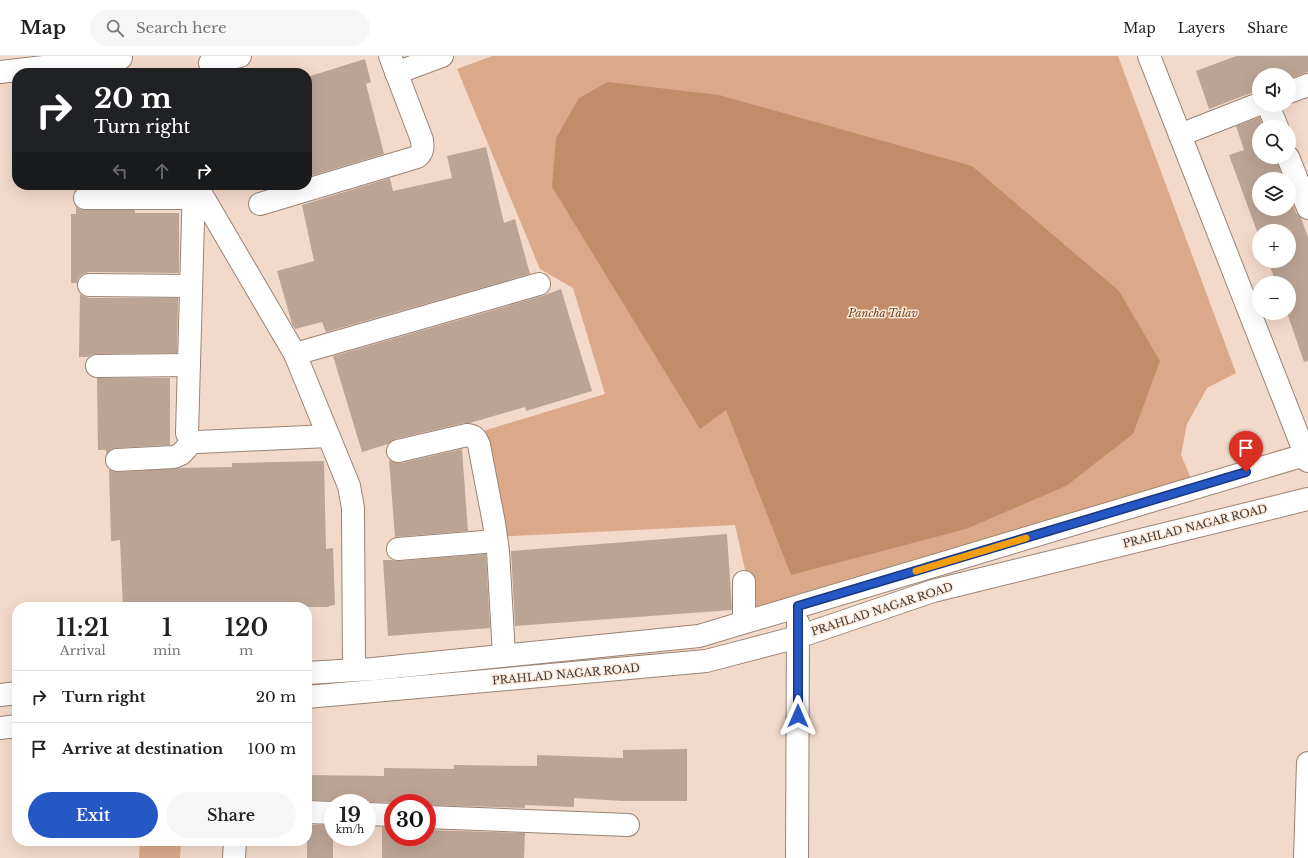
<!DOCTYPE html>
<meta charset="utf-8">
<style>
:root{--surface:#fff;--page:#f6f6f6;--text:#222;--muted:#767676;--line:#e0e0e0;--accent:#2557c5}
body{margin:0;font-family:"Libre Baskerville",serif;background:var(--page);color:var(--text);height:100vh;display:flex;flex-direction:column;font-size:15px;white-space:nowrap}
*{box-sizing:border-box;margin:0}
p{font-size:13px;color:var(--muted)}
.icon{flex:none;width:22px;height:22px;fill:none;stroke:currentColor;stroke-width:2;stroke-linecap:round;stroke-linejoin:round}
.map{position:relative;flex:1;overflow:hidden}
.drawer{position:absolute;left:12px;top:546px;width:300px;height:244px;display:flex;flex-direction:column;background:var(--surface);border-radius:16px;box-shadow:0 4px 16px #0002}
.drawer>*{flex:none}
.guide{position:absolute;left:12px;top:12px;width:300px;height:122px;border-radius:16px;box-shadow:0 4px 16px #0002;background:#202124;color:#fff;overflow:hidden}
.controls{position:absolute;left:1252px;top:12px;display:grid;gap:8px}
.controls a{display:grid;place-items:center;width:44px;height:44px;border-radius:50%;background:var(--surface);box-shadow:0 4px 16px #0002;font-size:20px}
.speed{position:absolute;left:324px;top:738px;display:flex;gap:8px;font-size:20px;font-weight:700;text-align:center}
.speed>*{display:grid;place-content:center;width:52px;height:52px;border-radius:50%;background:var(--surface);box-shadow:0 4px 16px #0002;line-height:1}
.speed small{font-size:10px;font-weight:400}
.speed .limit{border:6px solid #d22;background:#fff;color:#111}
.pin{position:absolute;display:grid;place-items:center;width:34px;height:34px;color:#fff;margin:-41px -17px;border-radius:50% 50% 50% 0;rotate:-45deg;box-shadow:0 0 4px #0007}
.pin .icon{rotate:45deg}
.me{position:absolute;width:44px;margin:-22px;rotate:0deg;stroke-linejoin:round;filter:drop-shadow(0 0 3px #0008)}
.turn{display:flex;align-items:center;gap:14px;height:84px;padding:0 16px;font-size:18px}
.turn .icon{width:52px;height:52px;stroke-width:2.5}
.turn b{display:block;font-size:28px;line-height:34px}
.lanes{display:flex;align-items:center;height:38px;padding:0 16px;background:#0003;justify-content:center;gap:20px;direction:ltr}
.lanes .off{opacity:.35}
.eta{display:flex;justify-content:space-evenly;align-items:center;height:68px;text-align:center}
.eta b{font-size:24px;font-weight:600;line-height:28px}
.action{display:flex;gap:8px;margin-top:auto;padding:8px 16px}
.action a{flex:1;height:46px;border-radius:24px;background:var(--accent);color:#fff;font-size:16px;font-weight:600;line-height:46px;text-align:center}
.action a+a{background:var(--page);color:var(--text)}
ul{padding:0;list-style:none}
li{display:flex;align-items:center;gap:12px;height:52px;padding:0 16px;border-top:1px solid var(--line)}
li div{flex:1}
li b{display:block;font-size:15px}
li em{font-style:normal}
header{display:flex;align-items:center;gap:24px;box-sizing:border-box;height:56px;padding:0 20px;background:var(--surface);border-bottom:1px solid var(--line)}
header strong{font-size:19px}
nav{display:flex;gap:22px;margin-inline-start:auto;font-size:14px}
.search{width:280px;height:36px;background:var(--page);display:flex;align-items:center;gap:10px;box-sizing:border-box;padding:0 14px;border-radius:22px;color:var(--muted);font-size:15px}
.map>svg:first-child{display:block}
.green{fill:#dba98a}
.water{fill:#c38c69}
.building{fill:#bca495}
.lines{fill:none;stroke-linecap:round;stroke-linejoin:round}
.minor-casing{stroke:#9a8374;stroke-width:24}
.minor{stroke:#fff;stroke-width:22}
.route-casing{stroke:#183980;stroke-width:10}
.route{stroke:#2557c5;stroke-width:7}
.slow{stroke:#f59e0b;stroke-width:7}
.labels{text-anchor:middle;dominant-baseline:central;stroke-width:3;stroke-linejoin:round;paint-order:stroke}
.park-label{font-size:11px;font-style:italic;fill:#743f18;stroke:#fce8db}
.street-label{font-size:11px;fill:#433932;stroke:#fce8db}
</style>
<header>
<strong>Map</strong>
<div class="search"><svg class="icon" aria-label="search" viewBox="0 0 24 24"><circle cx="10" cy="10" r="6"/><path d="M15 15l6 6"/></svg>Search here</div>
<nav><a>Map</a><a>Layers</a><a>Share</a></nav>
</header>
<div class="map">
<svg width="1308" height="802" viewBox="0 0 1308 802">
<rect width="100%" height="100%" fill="#f3d9ca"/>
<g class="green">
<polygon points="492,0 1118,0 1236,317 1207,332 1187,368 1181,399 1198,439 755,558 735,469 493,481 470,379 605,338 573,232 540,213 457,13"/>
<polygon points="140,785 181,785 180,802 139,802"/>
</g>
<polygon class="water" points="608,26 719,39 972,110 1119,235 1160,305 1133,378 1066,430 966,473 791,519 726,354 700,373 552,131 556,82 579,42"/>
<g class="building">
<polygon points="1236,0 1308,0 1308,16 1289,23 1289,19 1259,19 1259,34 1209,53 1196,15"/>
<polygon points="365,3 371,26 366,28 384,98 307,121 307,21"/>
<polygon points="1260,61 1263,71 1259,71 1259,101 1276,101 1283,123 1259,123 1259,153 1289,153 1289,138 1296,157 1301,162 1308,181 1308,305 1304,306 1287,257 1289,257 1289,227 1276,227 1268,205 1289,205 1289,175 1259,175 1259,181 1229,99 1244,94 1236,70"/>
<polygon points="486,91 504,167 515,163 530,218 326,276 322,266 295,273 292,268 277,215 314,205 302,149 390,122 393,135 452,122 447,100"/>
<polygon points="77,129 136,129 85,130 79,131 77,133"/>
<polygon points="76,150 79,153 85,154 135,154 135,157 179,157 179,217 89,216 83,218 78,222 77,227 71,227 71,158 76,158"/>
<polygon points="561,233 592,335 526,355 525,351 470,367 464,367 395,383 388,388 362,396 333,300 542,240"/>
<polygon points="80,238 83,240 89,242 178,242 177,297 97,298 91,299 88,301 79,301"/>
<polygon points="97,322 170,322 170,389 116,392 111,393 106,398 106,394 98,394"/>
<polygon points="462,393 468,475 395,481 389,404 395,407 401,407"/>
<polygon points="324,405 326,493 333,492 335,549 329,550 329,551 123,551 120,484 111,485 109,413 112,415 118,416 179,412 232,411 232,407"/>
<polygon points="727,478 732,554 515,570 511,495"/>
<polygon points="486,498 490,572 388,580 383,504 392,504 399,505"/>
<polygon points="687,693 687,745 623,745 574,742 574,751 525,749 525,752 427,749 427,747 367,746 361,747 340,747 333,745 307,744 307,719 384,720 384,712 454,713 454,709 537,710 537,699 623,702 623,694"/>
<rect x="307" y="769" width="26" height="33"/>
<polygon points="382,771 393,771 393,781 427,781 427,774 525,777 524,802 382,802"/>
</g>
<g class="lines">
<g class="minor-casing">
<g id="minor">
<polyline points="1149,0 1308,405"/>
<polyline points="210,7 240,0"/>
<polyline points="0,16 121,2 121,0"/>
<polyline points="396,17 442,0"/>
<polyline points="1289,36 1308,29"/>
<polyline points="1268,49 1277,71"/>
<polyline points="1180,79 1259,48"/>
<polyline points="1288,101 1308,152"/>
<path d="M194 129 187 377C189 383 192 385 198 386L328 380"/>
<polyline points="196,129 295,298 349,430 353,452 354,614"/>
<polyline points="85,142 193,142"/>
<path d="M260 148 417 101C423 96 423 92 422 84L390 0"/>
<polyline points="89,229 191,230"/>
<polyline points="295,298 539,228"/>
<polyline points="97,310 189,309"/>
<path d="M398 395 467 379C475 380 476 382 479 389L494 467 498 495 504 599"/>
<polyline points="117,404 174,401 181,398 193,385"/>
<polyline points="398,493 496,485"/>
<polyline points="744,526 744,566"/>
<polyline points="307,617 373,613 699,580 1308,398"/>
<polyline points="0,639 17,637"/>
<polyline points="307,641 706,605 798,581 933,535 1308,443"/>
<polyline points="0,672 17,670"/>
<polyline points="307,756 333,757"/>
<polyline points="367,758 393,759"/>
<polyline points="427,761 628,769"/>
<polyline points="234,802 235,785"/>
<polyline points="797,802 798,567"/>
<polyline points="1305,802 1308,707"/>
</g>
</g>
<use href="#minor" class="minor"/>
</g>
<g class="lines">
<g class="route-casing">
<polyline id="route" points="798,660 798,550 1246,416"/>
</g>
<use href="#route" class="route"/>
<polyline class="slow" points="916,515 1026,482"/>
</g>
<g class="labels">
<g class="park-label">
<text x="883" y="257">Pancha Talav</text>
</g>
<g class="street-label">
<text transform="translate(1195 470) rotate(-14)">PRAHLAD NAGAR ROAD</text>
<text transform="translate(882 553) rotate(-18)">PRAHLAD NAGAR ROAD</text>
<text transform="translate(566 618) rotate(-5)">PRAHLAD NAGAR ROAD</text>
</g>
</g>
</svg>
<div class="controls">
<a><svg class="icon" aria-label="sound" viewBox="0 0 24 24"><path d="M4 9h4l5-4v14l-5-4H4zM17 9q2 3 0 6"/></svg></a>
<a><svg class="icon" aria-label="search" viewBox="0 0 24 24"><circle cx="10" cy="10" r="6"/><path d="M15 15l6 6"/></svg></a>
<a><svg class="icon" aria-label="layers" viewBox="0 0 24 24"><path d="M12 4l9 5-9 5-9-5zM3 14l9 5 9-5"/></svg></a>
<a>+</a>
<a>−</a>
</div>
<div class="speed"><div>19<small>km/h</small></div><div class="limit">30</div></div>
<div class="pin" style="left:1246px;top:416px;background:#d93025"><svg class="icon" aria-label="arrive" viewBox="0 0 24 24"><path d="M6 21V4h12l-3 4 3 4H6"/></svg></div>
<svg class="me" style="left:798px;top:660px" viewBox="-20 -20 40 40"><path d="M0-17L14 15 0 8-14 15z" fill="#2557c5" stroke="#fff" stroke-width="4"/></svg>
<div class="guide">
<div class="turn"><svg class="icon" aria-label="right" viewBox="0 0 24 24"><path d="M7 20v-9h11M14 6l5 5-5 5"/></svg><div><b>20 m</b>Turn right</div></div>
<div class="lanes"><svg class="icon off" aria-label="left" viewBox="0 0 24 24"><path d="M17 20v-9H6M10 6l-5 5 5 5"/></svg><svg class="icon off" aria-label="ahead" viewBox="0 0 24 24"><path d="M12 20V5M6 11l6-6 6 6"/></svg><svg class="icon" aria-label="right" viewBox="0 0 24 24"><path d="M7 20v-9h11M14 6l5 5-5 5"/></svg></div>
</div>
<section class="drawer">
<div class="eta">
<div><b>11:21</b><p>Arrival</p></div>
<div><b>1</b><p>min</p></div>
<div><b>120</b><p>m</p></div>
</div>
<ul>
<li><svg class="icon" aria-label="right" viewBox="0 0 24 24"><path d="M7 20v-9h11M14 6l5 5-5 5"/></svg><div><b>Turn right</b></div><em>20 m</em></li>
<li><svg class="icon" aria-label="arrive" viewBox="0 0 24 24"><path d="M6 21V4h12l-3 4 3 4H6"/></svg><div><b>Arrive at destination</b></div><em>100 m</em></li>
</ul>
<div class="action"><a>Exit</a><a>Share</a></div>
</section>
</div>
